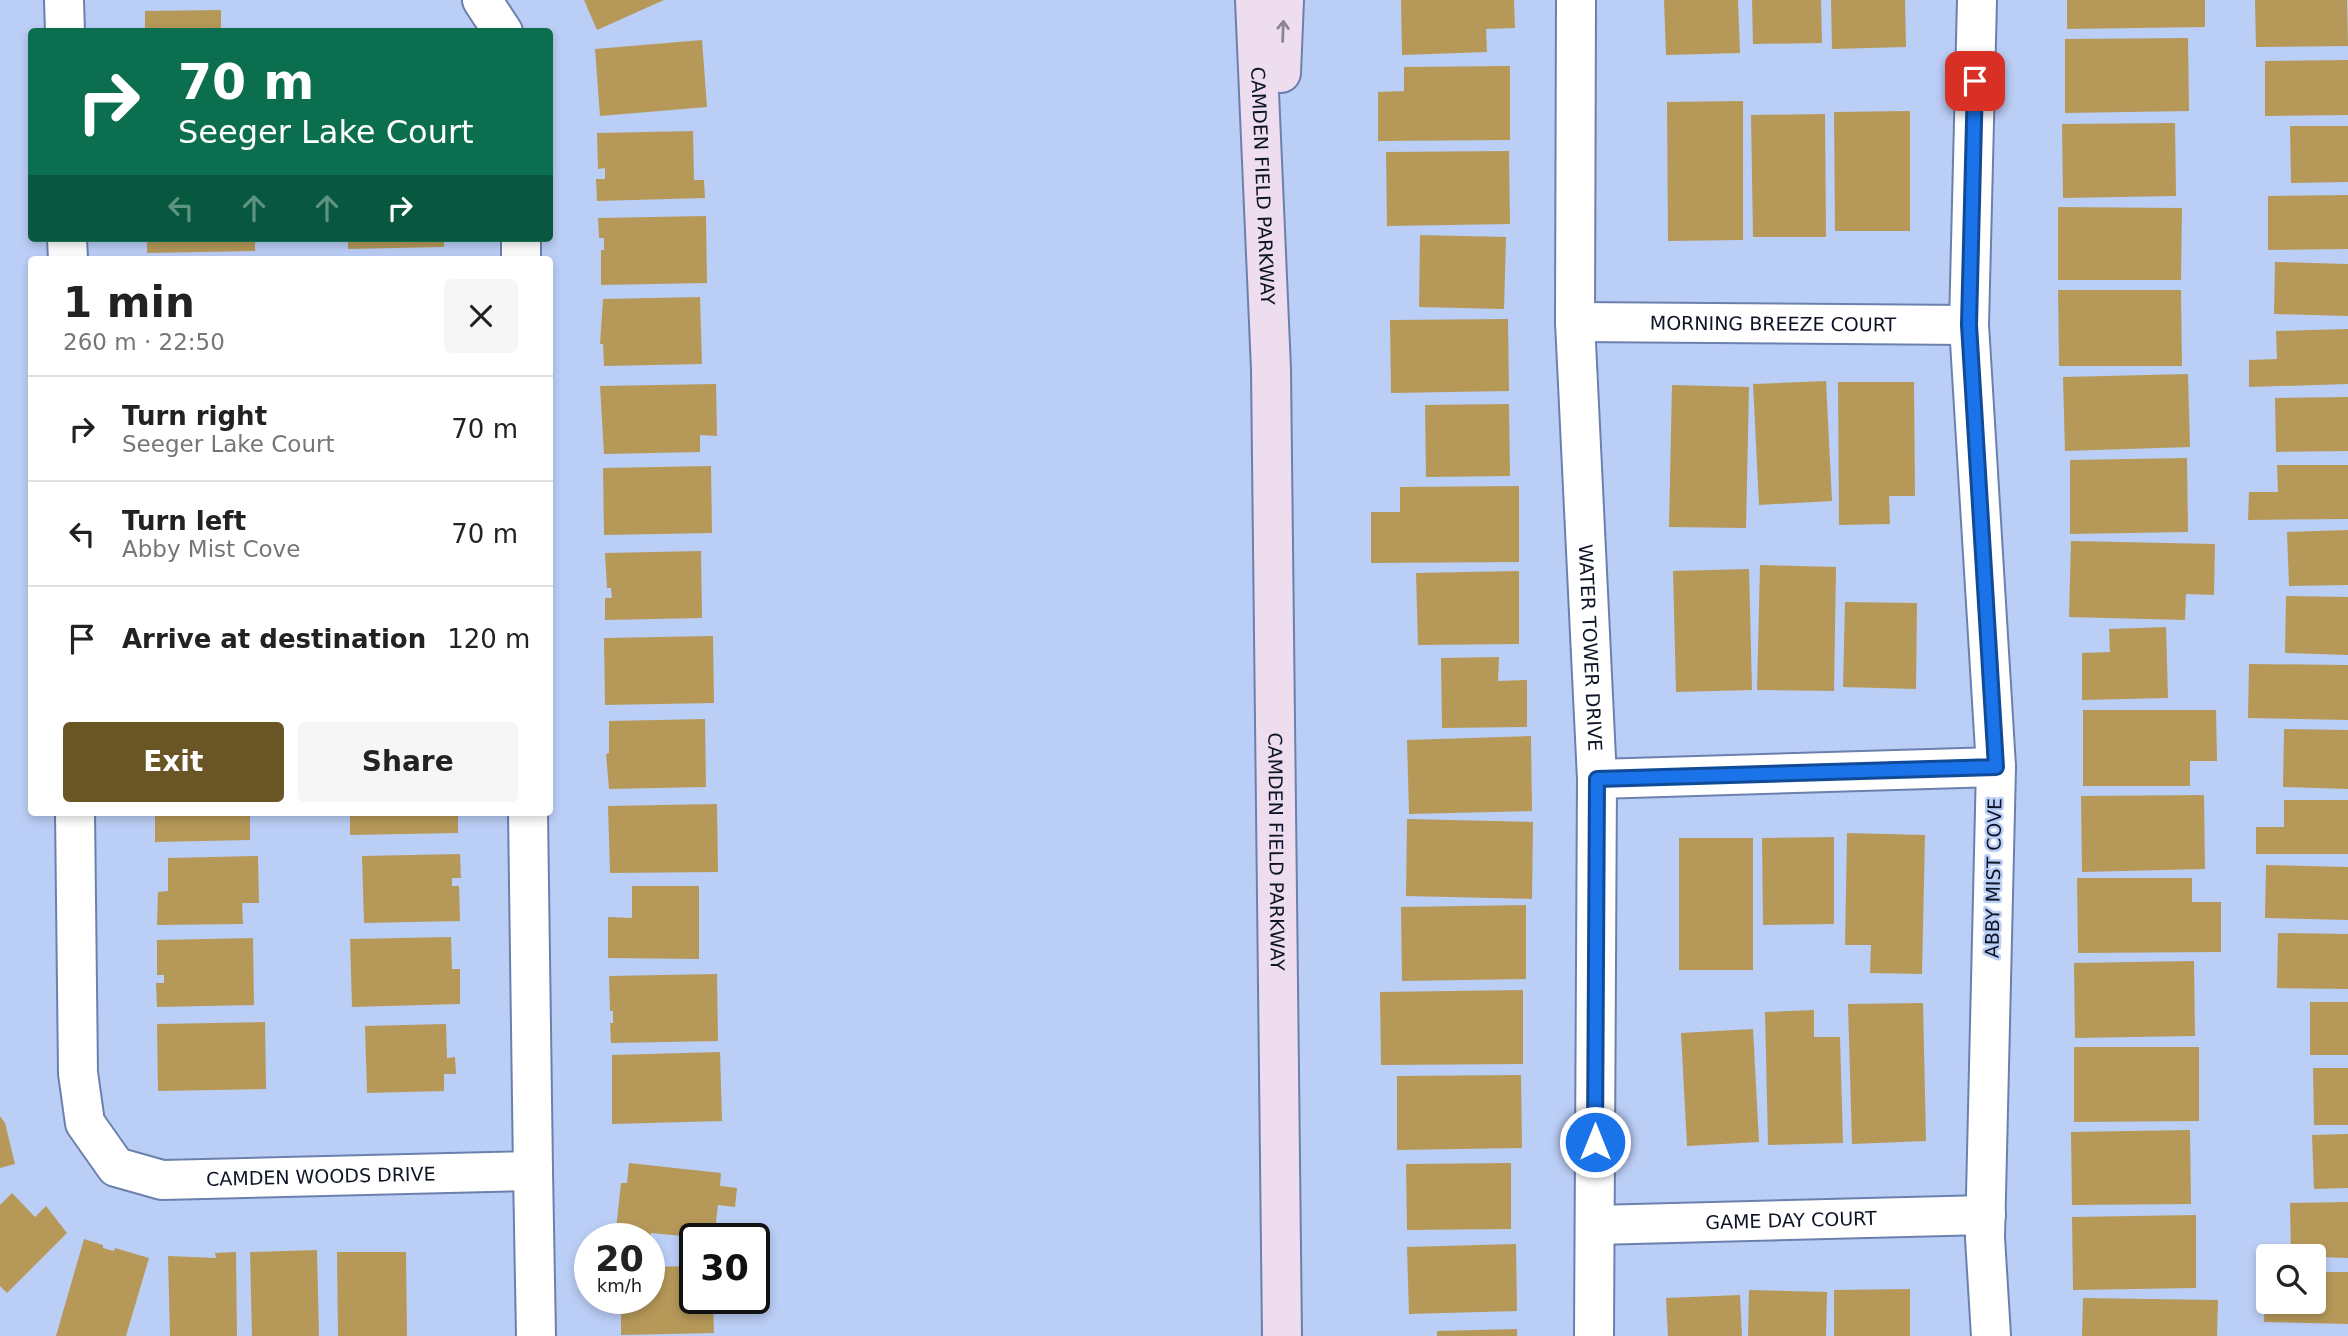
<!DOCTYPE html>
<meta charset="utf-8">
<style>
:root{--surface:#fff;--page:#f6f6f6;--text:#222;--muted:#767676;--line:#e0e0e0;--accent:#6a5524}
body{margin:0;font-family:"DejaVu Sans",sans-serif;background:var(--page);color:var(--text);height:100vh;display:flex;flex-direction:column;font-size:26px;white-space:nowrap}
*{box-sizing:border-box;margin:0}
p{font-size:23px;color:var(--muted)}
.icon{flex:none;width:38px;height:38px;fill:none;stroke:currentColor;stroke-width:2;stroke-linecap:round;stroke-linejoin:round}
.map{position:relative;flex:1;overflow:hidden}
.panel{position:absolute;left:28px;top:256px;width:525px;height:560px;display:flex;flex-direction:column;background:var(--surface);border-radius:7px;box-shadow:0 4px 10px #0003}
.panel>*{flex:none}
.top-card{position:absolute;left:28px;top:28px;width:525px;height:214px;border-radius:7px;box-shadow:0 4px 10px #0003;background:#0b6e4f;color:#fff;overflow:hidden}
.fabs{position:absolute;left:2256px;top:1244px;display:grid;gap:14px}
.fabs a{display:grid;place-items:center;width:70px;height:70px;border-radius:7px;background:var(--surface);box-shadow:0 4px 10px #0003;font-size:35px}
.speed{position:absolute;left:574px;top:1223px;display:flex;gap:14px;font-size:35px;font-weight:700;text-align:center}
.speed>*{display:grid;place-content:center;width:91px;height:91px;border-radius:50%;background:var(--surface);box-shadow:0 4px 10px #0003;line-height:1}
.speed small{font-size:18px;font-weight:400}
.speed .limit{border:4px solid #111;border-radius:10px;background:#fff;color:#111}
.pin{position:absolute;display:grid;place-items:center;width:60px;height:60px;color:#fff;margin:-30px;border-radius:14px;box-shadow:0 4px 10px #0006}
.me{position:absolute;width:77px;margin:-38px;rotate:0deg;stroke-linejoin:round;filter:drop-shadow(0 0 5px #0008)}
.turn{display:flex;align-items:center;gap:24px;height:147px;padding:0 35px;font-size:32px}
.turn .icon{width:91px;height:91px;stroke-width:2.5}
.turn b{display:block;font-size:49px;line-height:60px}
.lanes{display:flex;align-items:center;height:66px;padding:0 35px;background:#0003;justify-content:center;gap:35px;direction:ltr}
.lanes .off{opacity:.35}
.round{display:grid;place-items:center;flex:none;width:74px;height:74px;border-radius:7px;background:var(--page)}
.headline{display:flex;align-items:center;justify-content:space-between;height:119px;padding:0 35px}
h1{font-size:42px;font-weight:800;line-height:52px}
.action{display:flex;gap:14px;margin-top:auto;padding:14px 35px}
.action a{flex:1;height:80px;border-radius:7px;background:var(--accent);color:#fff;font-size:28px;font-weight:800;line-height:80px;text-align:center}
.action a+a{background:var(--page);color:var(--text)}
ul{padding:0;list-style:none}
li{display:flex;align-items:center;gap:21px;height:105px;padding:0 35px;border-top:2px solid var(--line)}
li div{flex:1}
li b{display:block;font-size:26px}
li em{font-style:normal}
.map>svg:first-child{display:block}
.building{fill:#b69959}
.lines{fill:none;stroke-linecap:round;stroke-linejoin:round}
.street-casing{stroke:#6c80ae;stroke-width:42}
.secondary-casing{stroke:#6c80ae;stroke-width:42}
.street{stroke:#fff;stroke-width:38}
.secondary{stroke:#eeddef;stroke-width:38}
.oneway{stroke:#898394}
.route-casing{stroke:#114b97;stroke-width:18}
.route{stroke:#1a73e8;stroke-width:12}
.labels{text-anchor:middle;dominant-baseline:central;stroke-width:5;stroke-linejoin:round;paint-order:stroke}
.street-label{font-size:19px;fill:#0d1425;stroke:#bbcef6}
</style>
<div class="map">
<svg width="2348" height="1336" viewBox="0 0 2348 1336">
<rect width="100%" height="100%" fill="#bbcef6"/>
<g class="building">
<polygon points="584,0 664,0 597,30"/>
<polygon points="1401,0 1514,0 1515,28 1486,29 1487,52 1402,55"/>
<polygon points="1664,0 1738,0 1740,53 1666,55"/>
<polygon points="1752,0 1821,0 1822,43 1753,44"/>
<polygon points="1831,0 1905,0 1906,47 1832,49"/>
<polygon points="2067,0 2205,0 2205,27 2067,29"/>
<polygon points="2255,0 2347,0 2348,46 2256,47"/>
<polygon points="221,10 221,32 145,32 145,11"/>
<polygon points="2188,38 2189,111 2065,113 2065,39"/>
<polygon points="702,40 707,107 600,116 595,49"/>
<polygon points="2348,60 2348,115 2265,116 2265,61"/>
<polygon points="1510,66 1510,140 1378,141 1378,92 1404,91 1404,67"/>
<polygon points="1743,101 1743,240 1668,241 1667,102"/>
<polygon points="1910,111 1910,231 1835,231 1834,112"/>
<polygon points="1825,114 1826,237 1753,237 1751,115"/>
<polygon points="2175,123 2176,196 2063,198 2062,124"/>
<polygon points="2290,126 2348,126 2348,182 2291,183"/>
<polygon points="693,131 694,180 704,180 705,198 597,201 596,179 605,179 605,168 598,169 597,133"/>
<polygon points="1509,151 1510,224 1387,226 1386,152"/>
<polygon points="2348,195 2348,249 2268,250 2268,196"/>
<polygon points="2058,207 2182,208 2181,280 2058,280"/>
<polygon points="706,216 707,283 601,285 601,250 604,250 604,238 599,238 598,218"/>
<polygon points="1420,235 1506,237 1504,309 1419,307"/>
<polygon points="147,238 255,238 255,251 147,253"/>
<polygon points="348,238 444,238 444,247 348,249"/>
<polygon points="2275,262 2348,264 2348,316 2274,314"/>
<polygon points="2058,290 2181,290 2182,366 2059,366"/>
<polygon points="700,297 702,364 604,366 603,344 600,344 603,299"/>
<polygon points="1508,319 1509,391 1391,393 1390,320"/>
<polygon points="2348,329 2348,384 2249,387 2249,360 2277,359 2276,331"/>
<polygon points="2188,374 2190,447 2065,451 2063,377"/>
<polygon points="1826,381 1832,501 1759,505 1753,384"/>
<polygon points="1838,382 1914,382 1915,496 1889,496 1890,524 1839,525"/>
<polygon points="716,384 717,436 700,435 700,452 604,454 600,386"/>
<polygon points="1672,385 1749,387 1746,528 1669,527"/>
<polygon points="2348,397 2348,451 2276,452 2275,398"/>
<polygon points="1509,404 1510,476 1426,477 1425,405"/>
<polygon points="2187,458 2188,532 2070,534 2070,460"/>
<polygon points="2277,465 2348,465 2348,519 2248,520 2249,492 2278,492"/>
<polygon points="711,466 712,533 604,535 603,468"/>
<polygon points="1519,486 1519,562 1371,563 1371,512 1400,512 1400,487"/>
<polygon points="2348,530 2348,585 2289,586 2287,532"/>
<polygon points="2071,541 2215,544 2214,595 2186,594 2185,620 2069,617"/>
<polygon points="701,551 702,618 605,620 605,598 612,598 611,588 607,588 605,553"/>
<polygon points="1760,565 1836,567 1834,691 1757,690"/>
<polygon points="1749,569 1752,690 1676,692 1673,571"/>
<polygon points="1519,571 1519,644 1418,645 1416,573"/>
<polygon points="2286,596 2348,597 2348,655 2285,653"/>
<polygon points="1845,602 1917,603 1916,689 1843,687"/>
<polygon points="2166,627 2168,698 2082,700 2082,653 2110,652 2109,629"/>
<polygon points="713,636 714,703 605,705 604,638"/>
<polygon points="1499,657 1498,681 1527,680 1527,727 1442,728 1441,658"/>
<polygon points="2249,664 2348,665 2348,720 2248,718"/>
<polygon points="2083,710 2216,710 2217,761 2190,761 2190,786 2083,786"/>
<polygon points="705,719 706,787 609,789 606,754 609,753 609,721"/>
<polygon points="2284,729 2348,730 2348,789 2283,787"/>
<polygon points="1531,736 1532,811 1409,814 1407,740"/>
<polygon points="2204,795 2205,869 2082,872 2081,796"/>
<polygon points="2284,800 2348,800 2348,854 2256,854 2256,827 2284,827"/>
<polygon points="717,804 718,872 610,873 608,806"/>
<polygon points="155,812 250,812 250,840 155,842"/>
<polygon points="350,812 458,812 458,833 350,835"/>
<polygon points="1407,819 1533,822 1532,899 1406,896"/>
<polygon points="1847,833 1925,835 1922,974 1870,973 1871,945 1845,945"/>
<polygon points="1834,837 1834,924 1763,925 1762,838"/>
<rect x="1679" y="838" width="74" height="132"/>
<polygon points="460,854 461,878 452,878 452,886 459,886 460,921 364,923 362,856"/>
<polygon points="258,856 259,903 242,903 243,924 157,925 158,892 168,891 168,858"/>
<polygon points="2266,865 2348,867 2348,920 2265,918"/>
<polygon points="2077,878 2192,878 2192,902 2221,902 2221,952 2078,953"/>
<polygon points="632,886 699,886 699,959 608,958 608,917 632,918"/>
<polygon points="1526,905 1526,979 1402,981 1401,907"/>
<polygon points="2278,933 2348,934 2348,989 2277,988"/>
<polygon points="451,937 452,969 460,969 460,1004 352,1007 350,939"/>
<polygon points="253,938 254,1005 157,1007 156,983 164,983 164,975 157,975 157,940"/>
<polygon points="2194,961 2195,1036 2075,1038 2074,963"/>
<polygon points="717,974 718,1041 611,1043 610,1023 613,1023 613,1011 610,1011 609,976"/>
<polygon points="1523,990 1523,1064 1381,1065 1380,992"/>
<rect x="2310" y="1002" width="38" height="53"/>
<polygon points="1923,1003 1926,1141 1852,1144 1848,1004"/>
<polygon points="1814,1010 1814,1037 1840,1037 1843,1143 1768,1145 1765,1012"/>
<polygon points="265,1022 266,1089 158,1091 157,1024"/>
<polygon points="446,1024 447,1058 455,1057 456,1074 444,1074 444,1091 367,1093 365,1026"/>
<polygon points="1753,1029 1759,1142 1687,1146 1681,1033"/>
<polygon points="2074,1047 2199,1047 2199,1121 2074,1122"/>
<polygon points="720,1052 722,1121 612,1124 612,1055"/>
<polygon points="2313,1068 2348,1068 2348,1125 2314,1125"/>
<polygon points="1521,1075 1522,1148 1397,1150 1397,1076"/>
<polygon points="0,1116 5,1123 15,1164 0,1168"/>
<polygon points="2190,1130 2191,1204 2072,1205 2071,1132"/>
<polygon points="2348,1134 2348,1188 2314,1189 2312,1135"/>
<polygon points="629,1163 721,1173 720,1186 737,1188 735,1207 718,1205 714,1239 651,1233 650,1239 615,1239 621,1183 627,1183"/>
<polygon points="1511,1163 1511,1229 1407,1230 1406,1164"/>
<polygon points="12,1193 35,1217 46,1206 67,1233 7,1293 0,1286 0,1205"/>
<polygon points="2348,1202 2348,1258 2291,1256 2290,1203"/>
<polygon points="2196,1215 2196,1288 2073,1290 2072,1217"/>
<polygon points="84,1239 103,1245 103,1248 114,1251 115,1248 149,1258 126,1336 56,1336"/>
<polygon points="1516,1244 1517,1311 1409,1314 1407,1247"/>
<polygon points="317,1250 319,1336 252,1336 250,1252"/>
<polygon points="236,1252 237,1336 170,1336 168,1256 216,1258 215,1253"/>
<polygon points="337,1252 406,1252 407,1336 338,1336"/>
<polygon points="695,1266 695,1298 713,1298 714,1333 621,1335 621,1298 649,1298 649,1267"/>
<polygon points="2265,1271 2268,1271 2268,1302 2314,1302 2314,1272 2348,1272 2348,1324 2264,1322"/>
<polygon points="1910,1289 1910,1336 1834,1336 1834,1290"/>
<polygon points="1749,1290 1827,1292 1826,1336 1748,1336"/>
<polygon points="1740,1295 1742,1336 1668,1336 1666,1298"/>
<polygon points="2083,1298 2218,1300 2217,1336 2082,1336"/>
<polygon points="1517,1329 1517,1336 1437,1336 1437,1331"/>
</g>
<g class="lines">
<g class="street-casing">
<g id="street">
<polyline points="64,0 65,32"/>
<polyline points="482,0 503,32"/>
<path id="s1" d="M1576 0 1575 322 1597 779 1594 1336"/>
<polyline points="1977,0 1969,325 1996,767 1985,1238 1991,1336"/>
<polyline points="67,238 68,259"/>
<polyline points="521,238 521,259"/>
<path id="s2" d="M1575 322 1969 325"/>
<polyline points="1597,779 1996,767"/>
<path id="s3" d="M75 812 78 1073 85 1123 116 1167 162 1180 533 1171 528 812"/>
<polyline points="533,1171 536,1336"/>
<path id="s4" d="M1595 1225 1986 1215"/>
</g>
</g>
<g class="secondary-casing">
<g id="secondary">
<path id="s5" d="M1255 0 1271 369 1282 1336"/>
<polyline points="1281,73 1284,0"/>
</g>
</g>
<use href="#street" class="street"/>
<use href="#secondary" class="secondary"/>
</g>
<defs><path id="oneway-shaft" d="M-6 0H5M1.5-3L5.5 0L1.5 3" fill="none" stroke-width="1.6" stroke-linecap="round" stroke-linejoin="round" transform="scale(1.75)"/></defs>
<use class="oneway" href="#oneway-shaft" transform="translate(1283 31) rotate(-88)"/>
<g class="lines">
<g class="route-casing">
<polyline id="route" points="1595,1142 1597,779 1996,767 1969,325 1975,81"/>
</g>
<use href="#route" class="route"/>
</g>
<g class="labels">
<g class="street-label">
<text stroke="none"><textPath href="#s5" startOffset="186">CAMDEN FIELD PARKWAY</textPath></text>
<text stroke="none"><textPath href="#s2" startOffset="198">MORNING BREEZE COURT</textPath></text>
<text stroke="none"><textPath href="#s1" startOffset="648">WATER TOWER DRIVE</textPath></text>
<text stroke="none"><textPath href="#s5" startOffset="852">CAMDEN FIELD PARKWAY</textPath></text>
<text transform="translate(1993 878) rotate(-89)">ABBY MIST COVE</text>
<text stroke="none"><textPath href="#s3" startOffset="572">CAMDEN WOODS DRIVE</textPath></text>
<text stroke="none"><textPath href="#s4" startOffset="196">GAME DAY COURT</textPath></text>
</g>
</g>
</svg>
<div class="fabs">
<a><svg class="icon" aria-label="search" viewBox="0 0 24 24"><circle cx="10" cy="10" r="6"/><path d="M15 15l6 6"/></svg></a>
</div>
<div class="speed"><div>20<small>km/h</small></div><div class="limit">30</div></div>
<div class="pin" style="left:1975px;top:81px;background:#d93025"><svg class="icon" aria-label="arrive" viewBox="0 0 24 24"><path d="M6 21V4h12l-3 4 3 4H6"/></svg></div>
<svg class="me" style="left:1595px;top:1142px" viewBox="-20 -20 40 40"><circle r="17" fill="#1a73e8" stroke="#fff" stroke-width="3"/><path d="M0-11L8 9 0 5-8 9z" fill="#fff"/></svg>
<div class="top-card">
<div class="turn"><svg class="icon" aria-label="right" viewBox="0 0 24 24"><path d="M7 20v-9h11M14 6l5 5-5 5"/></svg><div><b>70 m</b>Seeger Lake Court</div></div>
<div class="lanes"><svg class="icon off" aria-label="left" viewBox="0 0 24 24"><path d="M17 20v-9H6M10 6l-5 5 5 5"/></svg><svg class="icon off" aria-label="ahead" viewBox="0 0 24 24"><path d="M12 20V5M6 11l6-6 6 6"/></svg><svg class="icon off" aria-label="ahead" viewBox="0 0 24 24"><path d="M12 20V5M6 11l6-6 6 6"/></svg><svg class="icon" aria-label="right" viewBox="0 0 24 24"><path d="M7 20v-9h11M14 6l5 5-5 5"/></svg></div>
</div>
<section class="panel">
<div class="headline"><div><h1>1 min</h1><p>260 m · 22:50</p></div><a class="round"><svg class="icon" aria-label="close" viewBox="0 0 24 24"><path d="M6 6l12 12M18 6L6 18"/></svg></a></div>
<ul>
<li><svg class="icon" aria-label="right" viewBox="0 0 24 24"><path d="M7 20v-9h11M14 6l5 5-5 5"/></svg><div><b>Turn right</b><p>Seeger Lake Court</p></div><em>70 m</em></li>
<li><svg class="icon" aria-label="left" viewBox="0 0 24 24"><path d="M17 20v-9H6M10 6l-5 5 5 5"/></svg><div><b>Turn left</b><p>Abby Mist Cove</p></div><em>70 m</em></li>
<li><svg class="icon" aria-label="arrive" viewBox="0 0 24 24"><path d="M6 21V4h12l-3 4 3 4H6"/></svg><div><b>Arrive at destination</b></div><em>120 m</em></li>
</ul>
<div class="action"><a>Exit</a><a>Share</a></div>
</section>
</div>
